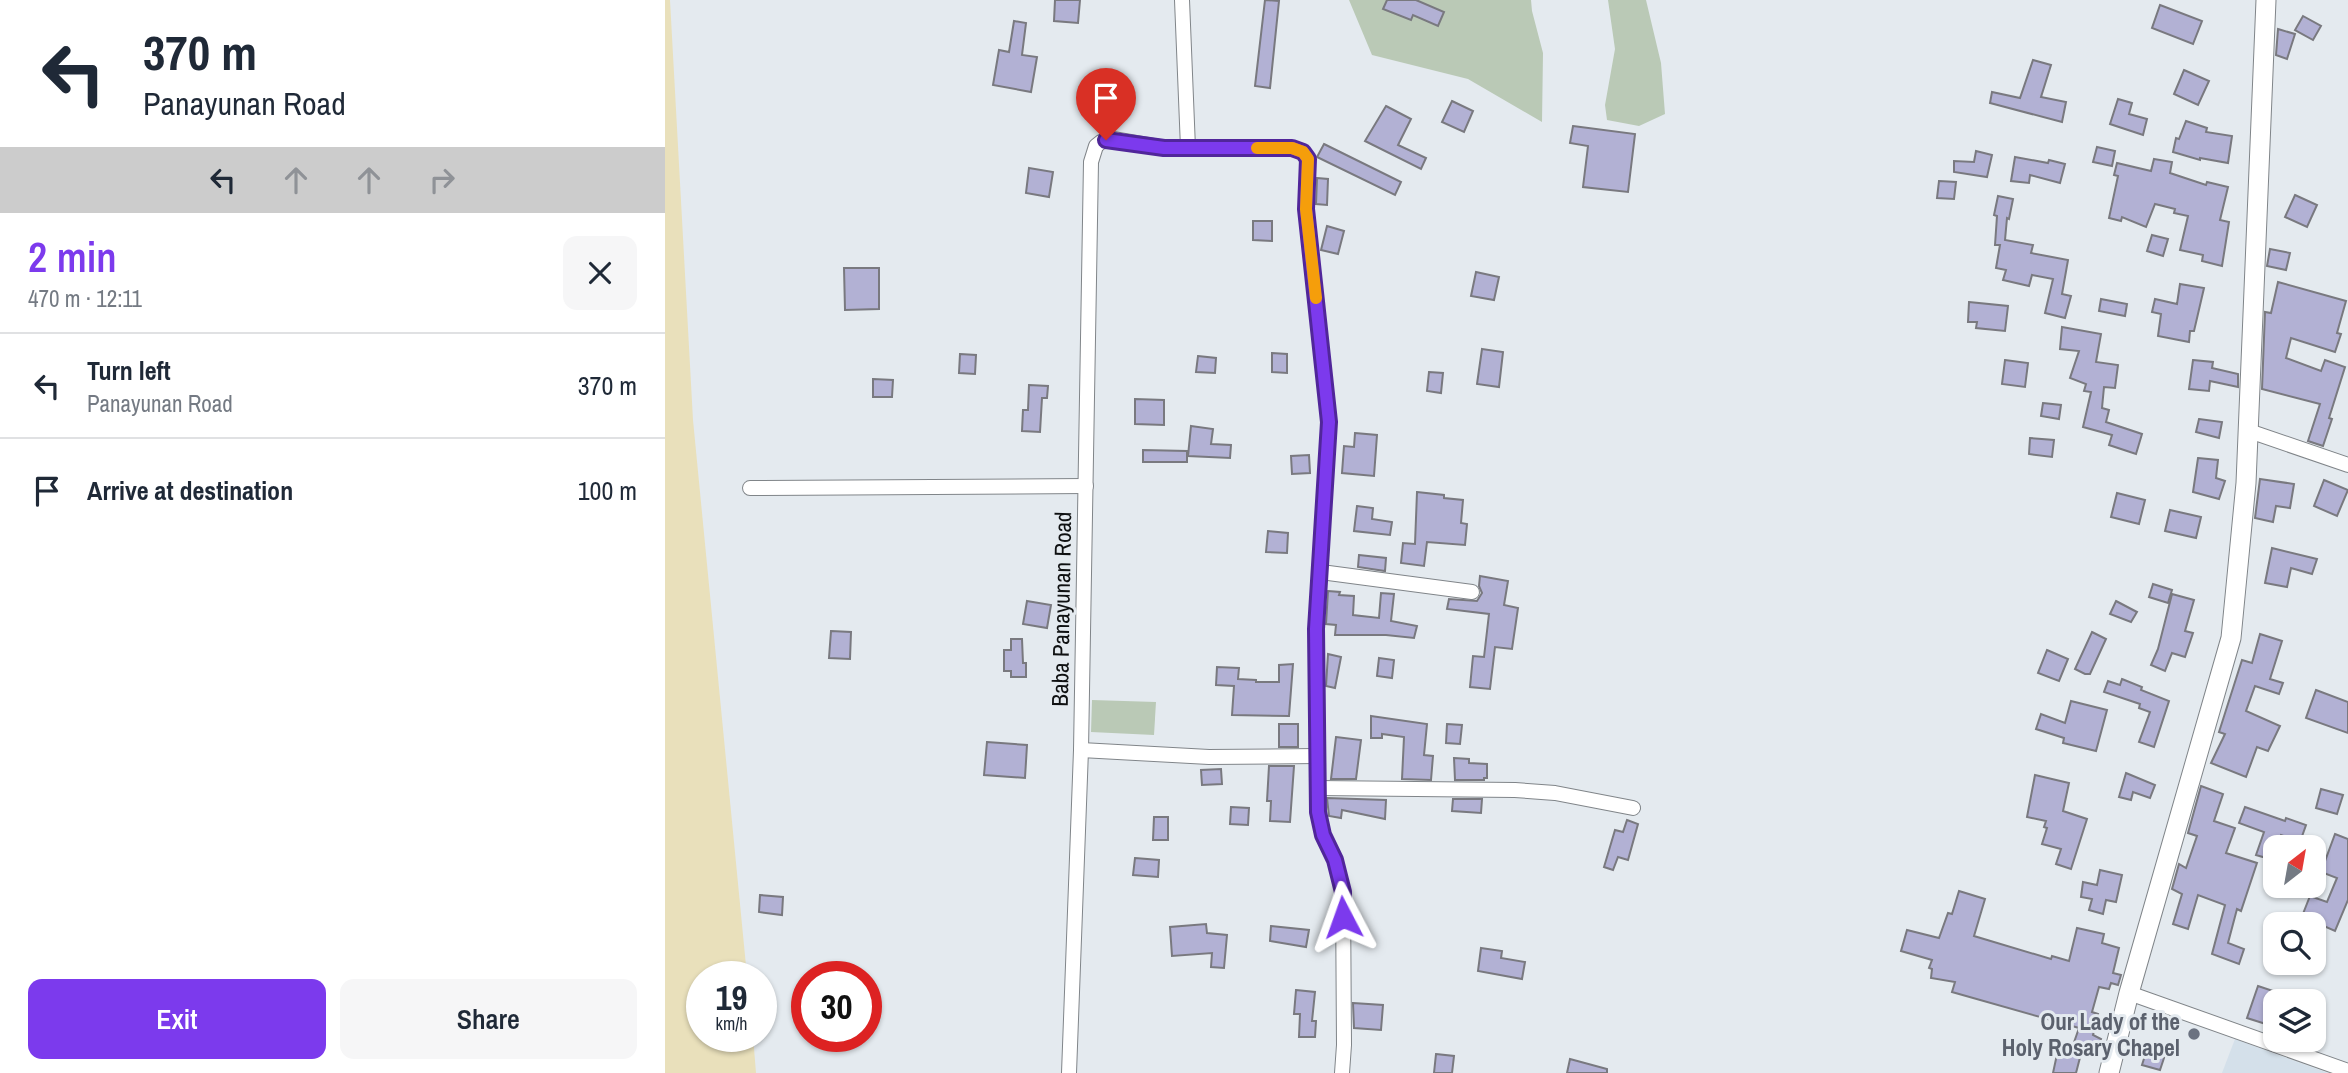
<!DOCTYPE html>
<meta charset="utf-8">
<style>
:root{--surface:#fff;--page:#f6f6f7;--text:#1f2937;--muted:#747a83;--line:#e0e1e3;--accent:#7c3aed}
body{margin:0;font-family:"Archivo Narrow",sans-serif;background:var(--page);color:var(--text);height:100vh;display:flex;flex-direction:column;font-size:26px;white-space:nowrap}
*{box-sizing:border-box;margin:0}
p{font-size:23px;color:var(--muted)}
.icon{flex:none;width:38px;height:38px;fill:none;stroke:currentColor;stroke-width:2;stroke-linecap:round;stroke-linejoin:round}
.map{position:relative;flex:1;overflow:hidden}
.panel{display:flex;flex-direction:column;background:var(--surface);width:665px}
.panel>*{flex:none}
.guide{background:#fff;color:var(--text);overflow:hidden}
.needle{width:46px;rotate:31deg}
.fabs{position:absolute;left:1598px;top:835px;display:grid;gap:14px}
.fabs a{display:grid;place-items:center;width:63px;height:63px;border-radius:14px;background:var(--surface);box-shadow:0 2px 5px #0004;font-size:35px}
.speed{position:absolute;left:21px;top:961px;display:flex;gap:14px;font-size:35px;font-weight:700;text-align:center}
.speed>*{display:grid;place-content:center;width:91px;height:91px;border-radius:50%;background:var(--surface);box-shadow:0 2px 5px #0004;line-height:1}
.speed small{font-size:18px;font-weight:400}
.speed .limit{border:10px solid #d22;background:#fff;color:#111}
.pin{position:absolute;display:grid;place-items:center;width:60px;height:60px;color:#fff;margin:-72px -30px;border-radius:50% 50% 50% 0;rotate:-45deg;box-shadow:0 0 7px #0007}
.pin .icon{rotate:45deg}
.me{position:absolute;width:77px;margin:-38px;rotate:356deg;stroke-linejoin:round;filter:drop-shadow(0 0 5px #0008)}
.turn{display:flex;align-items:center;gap:24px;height:147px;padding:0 28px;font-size:32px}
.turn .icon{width:91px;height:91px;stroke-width:2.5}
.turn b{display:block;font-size:49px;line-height:60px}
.lanes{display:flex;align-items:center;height:66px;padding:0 28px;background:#0003;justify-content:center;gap:35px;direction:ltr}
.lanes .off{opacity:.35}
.round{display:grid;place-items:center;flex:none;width:74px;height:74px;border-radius:14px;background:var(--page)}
.summary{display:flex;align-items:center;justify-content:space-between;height:119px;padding:0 28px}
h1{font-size:42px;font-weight:600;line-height:52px;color:var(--accent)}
.button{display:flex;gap:14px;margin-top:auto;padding:14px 28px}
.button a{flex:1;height:80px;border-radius:14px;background:var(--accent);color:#fff;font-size:28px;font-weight:600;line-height:80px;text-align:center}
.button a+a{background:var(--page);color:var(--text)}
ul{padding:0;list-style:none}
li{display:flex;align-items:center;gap:21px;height:105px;padding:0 28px;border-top:2px solid var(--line)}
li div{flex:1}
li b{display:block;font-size:26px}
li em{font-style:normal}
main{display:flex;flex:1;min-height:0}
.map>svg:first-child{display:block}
.built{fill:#d4e0ea}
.green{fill:#bac9b6}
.sand{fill:#e9e0bb}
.building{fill:#b2b1d4;stroke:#79797f;stroke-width:2}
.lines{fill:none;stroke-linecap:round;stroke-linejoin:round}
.minor-casing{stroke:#808589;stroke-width:16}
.major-casing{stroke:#808589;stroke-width:21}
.minor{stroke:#fff;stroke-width:14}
.major{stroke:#fff;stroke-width:19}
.route-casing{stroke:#51269a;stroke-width:18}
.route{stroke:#7c3aed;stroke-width:12}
.slow{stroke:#f59e0b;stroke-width:12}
.worship-dot{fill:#6b7280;stroke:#e4eaef;stroke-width:2.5}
.labels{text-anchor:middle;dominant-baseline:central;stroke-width:6;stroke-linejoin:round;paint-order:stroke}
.street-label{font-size:23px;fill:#0f1112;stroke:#e4eaef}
.worship-label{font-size:23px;font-weight:bold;fill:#5b616d;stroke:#e4eaef;text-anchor:end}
</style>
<main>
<section class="panel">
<div class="guide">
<div class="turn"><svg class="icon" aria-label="left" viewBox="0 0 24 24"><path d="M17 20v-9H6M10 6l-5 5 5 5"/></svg><div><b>370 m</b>Panayunan Road</div></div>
<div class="lanes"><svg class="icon" aria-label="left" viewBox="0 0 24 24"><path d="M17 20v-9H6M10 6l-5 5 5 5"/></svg><svg class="icon off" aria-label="ahead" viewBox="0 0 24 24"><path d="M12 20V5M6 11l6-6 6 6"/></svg><svg class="icon off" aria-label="ahead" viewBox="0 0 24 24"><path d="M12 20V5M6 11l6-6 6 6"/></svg><svg class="icon off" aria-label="right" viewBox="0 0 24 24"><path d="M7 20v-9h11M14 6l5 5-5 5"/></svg></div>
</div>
<div class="summary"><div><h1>2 min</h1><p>470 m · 12:11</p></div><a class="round"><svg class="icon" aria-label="close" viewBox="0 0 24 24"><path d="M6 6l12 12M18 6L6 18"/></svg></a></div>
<ul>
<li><svg class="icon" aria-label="left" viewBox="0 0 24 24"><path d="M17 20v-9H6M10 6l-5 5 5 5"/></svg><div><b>Turn left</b><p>Panayunan Road</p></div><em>370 m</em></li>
<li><svg class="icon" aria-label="arrive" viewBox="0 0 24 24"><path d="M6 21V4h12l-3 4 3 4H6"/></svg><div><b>Arrive at destination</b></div><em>100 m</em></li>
</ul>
<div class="button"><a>Exit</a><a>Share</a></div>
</section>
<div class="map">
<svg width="1683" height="1073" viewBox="0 0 1683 1073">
<rect width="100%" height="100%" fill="#e4eaef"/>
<polygon class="built" points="1570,1039 1663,1073 1557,1073"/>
<g class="green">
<polygon points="684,0 866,0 867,11 878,53 877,122 803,79 707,55"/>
<polygon points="943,0 981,0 996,63 1000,114 974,126 942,120 940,105 950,49"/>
<polygon points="427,700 491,702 489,735 426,732"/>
</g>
<polygon class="sand" points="0,0 5,0 28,420 82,976 37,976 37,1036 88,1036 91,1073 0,1073"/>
<g class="building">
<polygon points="390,0 415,0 413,23 389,21"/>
<polygon points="600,0 614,1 605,88 590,86"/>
<polygon points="722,0 751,0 779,12 773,26 748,15 746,20 718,9"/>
<polygon points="1495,5 1537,21 1528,44 1487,28"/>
<polygon points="1638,16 1656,26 1648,40 1630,30"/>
<polygon points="349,21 361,23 357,55 372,57 366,92 328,85 334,50 344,52"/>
<polygon points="1613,29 1630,34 1622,59 1611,55"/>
<polygon points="1368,60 1386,65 1376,97 1401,102 1397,122 1325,103 1327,92 1355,98"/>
<polygon points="1519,70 1544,81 1533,105 1509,94"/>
<polygon points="1453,99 1467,103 1464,114 1482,119 1478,135 1445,124"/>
<polygon points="787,101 808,111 799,132 777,122"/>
<polygon points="721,106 746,119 733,145 761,158 756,169 700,141"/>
<polygon points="1521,121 1542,128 1541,132 1567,136 1563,163 1535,158 1535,160 1508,152 1511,138 1514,139"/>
<polygon points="908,126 970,134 963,192 918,187 923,146 905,143"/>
<polygon points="659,144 736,182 730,195 652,157"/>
<polygon points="1432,147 1450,151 1447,166 1428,162"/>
<polygon points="1311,151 1327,155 1322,177 1289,172 1289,161 1309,162"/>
<polygon points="1350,157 1383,163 1384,160 1400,164 1395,183 1365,175 1364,183 1346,181"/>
<polygon points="1489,159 1507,162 1505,173 1541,185 1542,182 1563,187 1555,220 1564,222 1557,266 1537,261 1538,255 1515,250 1523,216 1509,213 1510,209 1490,204 1481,227 1457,217 1456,221 1444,218 1453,176 1449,175 1452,163 1486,171"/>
<polygon points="364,168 388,172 384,197 361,193"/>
<polygon points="652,178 663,179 662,205 651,204"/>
<polygon points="1274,181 1291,182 1289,199 1272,198"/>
<polygon points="1630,195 1652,205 1642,227 1620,217"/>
<polygon points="1333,196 1348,199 1344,219 1342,218 1340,240 1368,245 1366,253 1403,260 1397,294 1406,296 1400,318 1380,313 1388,279 1367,275 1364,286 1338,280 1341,270 1331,268 1335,245 1330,245 1332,216 1329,215"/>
<polygon points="588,221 607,221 607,241 588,240"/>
<polygon points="662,226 679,231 673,254 656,250"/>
<polygon points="1487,235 1503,239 1498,256 1482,251"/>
<polygon points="1605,249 1625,253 1621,270 1602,266"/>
<polygon points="179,268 214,268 214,309 180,310"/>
<polygon points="811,272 834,277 829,300 806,296"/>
<polygon points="1613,282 1681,301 1672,333 1676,334 1670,352 1626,338 1621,358 1656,371 1660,360 1680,367 1664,418 1667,419 1658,446 1643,441 1655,404 1597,389 1600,312 1606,313"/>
<polygon points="1515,284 1539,288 1529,331 1525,331 1524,342 1493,336 1496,314 1487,312 1490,299 1512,304"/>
<polygon points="1436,299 1462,304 1460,316 1434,311"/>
<polygon points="1304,302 1343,306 1340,331 1311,328 1312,322 1303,322"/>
<polygon points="1397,327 1436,334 1431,362 1453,365 1450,388 1439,387 1437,408 1444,410 1441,422 1477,434 1471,454 1444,445 1447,435 1418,427 1426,392 1419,391 1421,384 1405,378 1414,351 1395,349"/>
<polygon points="817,349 838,352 834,387 812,384"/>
<polygon points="607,353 622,354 622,373 607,372"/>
<polygon points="295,354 311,355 310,374 294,373"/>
<polygon points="533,356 551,358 550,373 531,372"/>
<polygon points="1340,360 1363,363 1360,387 1337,384"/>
<polygon points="1528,360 1548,362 1547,368 1573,374 1573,387 1545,381 1544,391 1524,389"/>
<polygon points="764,372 778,373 776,393 762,391"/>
<polygon points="208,379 228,380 227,397 208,397"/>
<polygon points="364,385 383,386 382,398 377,398 375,432 357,431 358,410 363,410"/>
<polygon points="470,399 499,400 499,425 470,424"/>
<polygon points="1378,403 1396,405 1394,419 1376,416"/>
<polygon points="1534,419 1557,422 1554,438 1531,432"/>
<polygon points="526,426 548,429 546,444 566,445 565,458 523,456"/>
<polygon points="690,433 712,435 709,476 677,473 679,446 689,447"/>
<polygon points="1365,438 1389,440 1387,457 1364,454"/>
<polygon points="478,450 522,451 522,462 478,462"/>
<polygon points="644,455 645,473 627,474 626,456"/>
<polygon points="1533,458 1553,460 1551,478 1560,481 1554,499 1528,492"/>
<polygon points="1595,479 1629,484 1625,508 1611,506 1608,522 1590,518"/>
<polygon points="1659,480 1683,490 1672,516 1649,506"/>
<polygon points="752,492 779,495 779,498 798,500 796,523 802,524 800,545 762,542 759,566 736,563 738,543 750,544"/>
<polygon points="1452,493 1480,500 1474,524 1446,517"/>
<polygon points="692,506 708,508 707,519 727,522 725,535 689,531"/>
<polygon points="1505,510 1536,517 1531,538 1500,531"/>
<polygon points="603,531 623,533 622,553 601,552"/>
<polygon points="1607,548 1652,559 1647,574 1626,568 1622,587 1600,583"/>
<polygon points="694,555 721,558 720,571 693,567"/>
<polygon points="815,576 843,581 839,605 853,608 847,649 830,647 825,689 805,687 808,656 819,657 824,614 782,609 784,599 812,601 817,593 814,586"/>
<polygon points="1488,584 1507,590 1503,603 1484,597"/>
<polygon points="663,591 675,592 674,595 689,596 688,615 714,618 716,593 729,594 726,621 752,626 749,638 721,635 670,635 671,625 661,624"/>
<polygon points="1507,594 1529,600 1520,631 1528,633 1520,657 1507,653 1500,671 1486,665 1493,649"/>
<polygon points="362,601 386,605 382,628 358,624"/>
<polygon points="1451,601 1472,612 1466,622 1445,614"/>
<polygon points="166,631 186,632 185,659 164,658"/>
<polygon points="1427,632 1441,639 1425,674 1420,674 1410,669"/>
<polygon points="1595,634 1617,641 1605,679 1618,683 1614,694 1590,686 1581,711 1615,726 1603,751 1592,747 1581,777 1546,763 1560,734 1554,732 1577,660 1587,663"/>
<polygon points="346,639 357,639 358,663 361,663 361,677 346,677 346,671 339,671 339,650 346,650"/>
<polygon points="1382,650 1403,659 1394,681 1373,673"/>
<polygon points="663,654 676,657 670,688 661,686"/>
<polygon points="714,658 729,660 727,678 712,676"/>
<polygon points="628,664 624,716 567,715 569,686 551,685 552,667 574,668 573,679 591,680 591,682 614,682 614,665"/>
<polygon points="1457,679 1477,687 1476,690 1504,701 1489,747 1474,742 1485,712 1474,708 1475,704 1439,692 1443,681 1455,685"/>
<polygon points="1651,690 1683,702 1683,733 1641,718"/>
<polygon points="1406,701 1442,710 1431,751 1398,743 1399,738 1371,729 1376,714 1400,723"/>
<polygon points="706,716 762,724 759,755 768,756 766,780 737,779 739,737 717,734 717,738 706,738"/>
<rect x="614" y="724" width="19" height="23"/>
<polygon points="782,724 797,725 795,744 781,743"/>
<polygon points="671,737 696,740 691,779 666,779"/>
<polygon points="322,742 362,745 360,778 319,775"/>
<polygon points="789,758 804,759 804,763 822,764 822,778 819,778 819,780 790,780"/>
<polygon points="604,766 629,766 625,822 605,821 606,801 602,801"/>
<polygon points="556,769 557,784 537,785 536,770"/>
<polygon points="1461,773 1490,785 1485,798 1468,792 1466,800 1454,797"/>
<polygon points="1370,775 1404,783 1398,811 1422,819 1406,869 1391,864 1396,849 1377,844 1382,828 1379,827 1381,821 1362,817"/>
<polygon points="1536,786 1558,794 1549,821 1570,828 1561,853 1592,863 1576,911 1572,909 1563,943 1579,949 1574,964 1547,954 1560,905 1533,895 1523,929 1508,924 1517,894 1507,889 1514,864 1521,868 1532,836 1523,833"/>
<polygon points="1656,789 1678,795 1672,814 1651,808"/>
<polygon points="662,798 721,800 720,819 677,810 676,818 664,816"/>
<polygon points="788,799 817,799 816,813 787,811"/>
<polygon points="566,807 584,808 583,825 565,824"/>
<polygon points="1580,807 1620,821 1621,818 1641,825 1635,842 1616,835 1612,847 1610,847 1608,860 1591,855 1599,832 1574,823"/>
<polygon points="489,817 503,817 503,840 488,840"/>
<polygon points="962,820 973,824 963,860 953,857 948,870 939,867 950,830 958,832"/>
<polygon points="1670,834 1683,839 1683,900 1670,931 1659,926 1649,950 1648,924 1634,924 1645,896 1662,902 1672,878 1656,872"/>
<polygon points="470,858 494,860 493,877 468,875"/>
<polygon points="1435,870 1457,875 1451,902 1441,900 1438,914 1424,910 1427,899 1416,897 1418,882 1432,885"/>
<polygon points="1294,891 1320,899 1309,936 1386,959 1387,956 1404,961 1412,928 1439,934 1437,943 1454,948 1448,973 1456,975 1453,985 1446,983 1444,989 1434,987 1427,1012 1433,1014 1428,1035 1436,1039 1431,1052 1418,1046 1411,1073 1388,1073 1394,1045 1407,1048 1414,1028 1287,992 1290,982 1266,978 1267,969 1264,968 1267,960 1236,951 1242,930 1274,938 1283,913 1287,914"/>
<polygon points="95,895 118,897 117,915 94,912"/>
<polygon points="541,924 542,933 562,935 559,968 546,967 547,953 507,956 505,927"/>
<polygon points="606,926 644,930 641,947 605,941"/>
<polygon points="816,948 837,951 836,958 860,962 857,979 813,971"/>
<polygon points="1593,986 1632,999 1631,1001 1610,1001 1610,1016 1607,1026 1582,1018"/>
<polygon points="631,990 650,992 647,1021 651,1021 650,1037 634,1037 635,1014 629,1014"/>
<polygon points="688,1003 718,1005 716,1030 689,1028"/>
<polygon points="1482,1049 1500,1055 1495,1070 1477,1065"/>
<polygon points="771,1054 789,1056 787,1073 769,1073"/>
<polygon points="905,1059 942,1069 942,1073 902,1073"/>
</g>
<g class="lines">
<g class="minor-casing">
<g id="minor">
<polyline points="517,0 523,148"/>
<polyline points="1584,431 1683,465"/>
<polyline points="85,488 421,486"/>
<polyline points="656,572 807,592"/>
<polyline points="416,750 544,757 652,756"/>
<polyline points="652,788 850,790 890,793 968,808"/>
<polyline points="1464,993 1683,1071"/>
<polyline points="404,1073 416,750 426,162 431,146 436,142 448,139 500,148 627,148 637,152 643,159 641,209 664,422 651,629 653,812 658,835 670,860 678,892 679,1045 677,1073"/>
</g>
</g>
<g class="major-casing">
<polyline id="major" points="1444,1073 1464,993 1566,638 1581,483 1601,0"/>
</g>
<use href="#minor" class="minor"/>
<use href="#major" class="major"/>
</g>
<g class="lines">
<g class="route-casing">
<polyline id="route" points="441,140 499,148 627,148 638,152 643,159 641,209 664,422 651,629 653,812 658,835 670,860 678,892 678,917"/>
</g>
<use href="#route" class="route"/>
<polyline class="slow" points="592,148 627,148 638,152 643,159 641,209 651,298"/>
</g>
<circle class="worship-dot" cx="1529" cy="1034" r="7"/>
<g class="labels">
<g class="street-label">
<text transform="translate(396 609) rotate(-89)">Baba Panayunan Road</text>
</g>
<g class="worship-label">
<text x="1515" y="1021">Our Lady of the<tspan x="1515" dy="26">Holy Rosary Chapel</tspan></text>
</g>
</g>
</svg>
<div class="fabs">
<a><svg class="needle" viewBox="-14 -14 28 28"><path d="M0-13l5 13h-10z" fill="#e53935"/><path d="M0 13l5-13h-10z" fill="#747a83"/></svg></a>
<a><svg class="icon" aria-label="search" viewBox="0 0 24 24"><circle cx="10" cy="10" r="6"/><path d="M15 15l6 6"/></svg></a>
<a><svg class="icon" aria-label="layers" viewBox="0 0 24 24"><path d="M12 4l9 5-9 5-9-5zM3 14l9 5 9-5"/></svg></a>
</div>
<div class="speed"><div>19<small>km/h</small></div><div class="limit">30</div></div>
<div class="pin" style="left:441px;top:140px;background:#d93025"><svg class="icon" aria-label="arrive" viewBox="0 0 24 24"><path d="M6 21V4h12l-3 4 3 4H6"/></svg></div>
<svg class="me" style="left:678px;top:917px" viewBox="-20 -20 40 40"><path d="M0-17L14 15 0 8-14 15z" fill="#7c3aed" stroke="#fff" stroke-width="4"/></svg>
</div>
</main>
